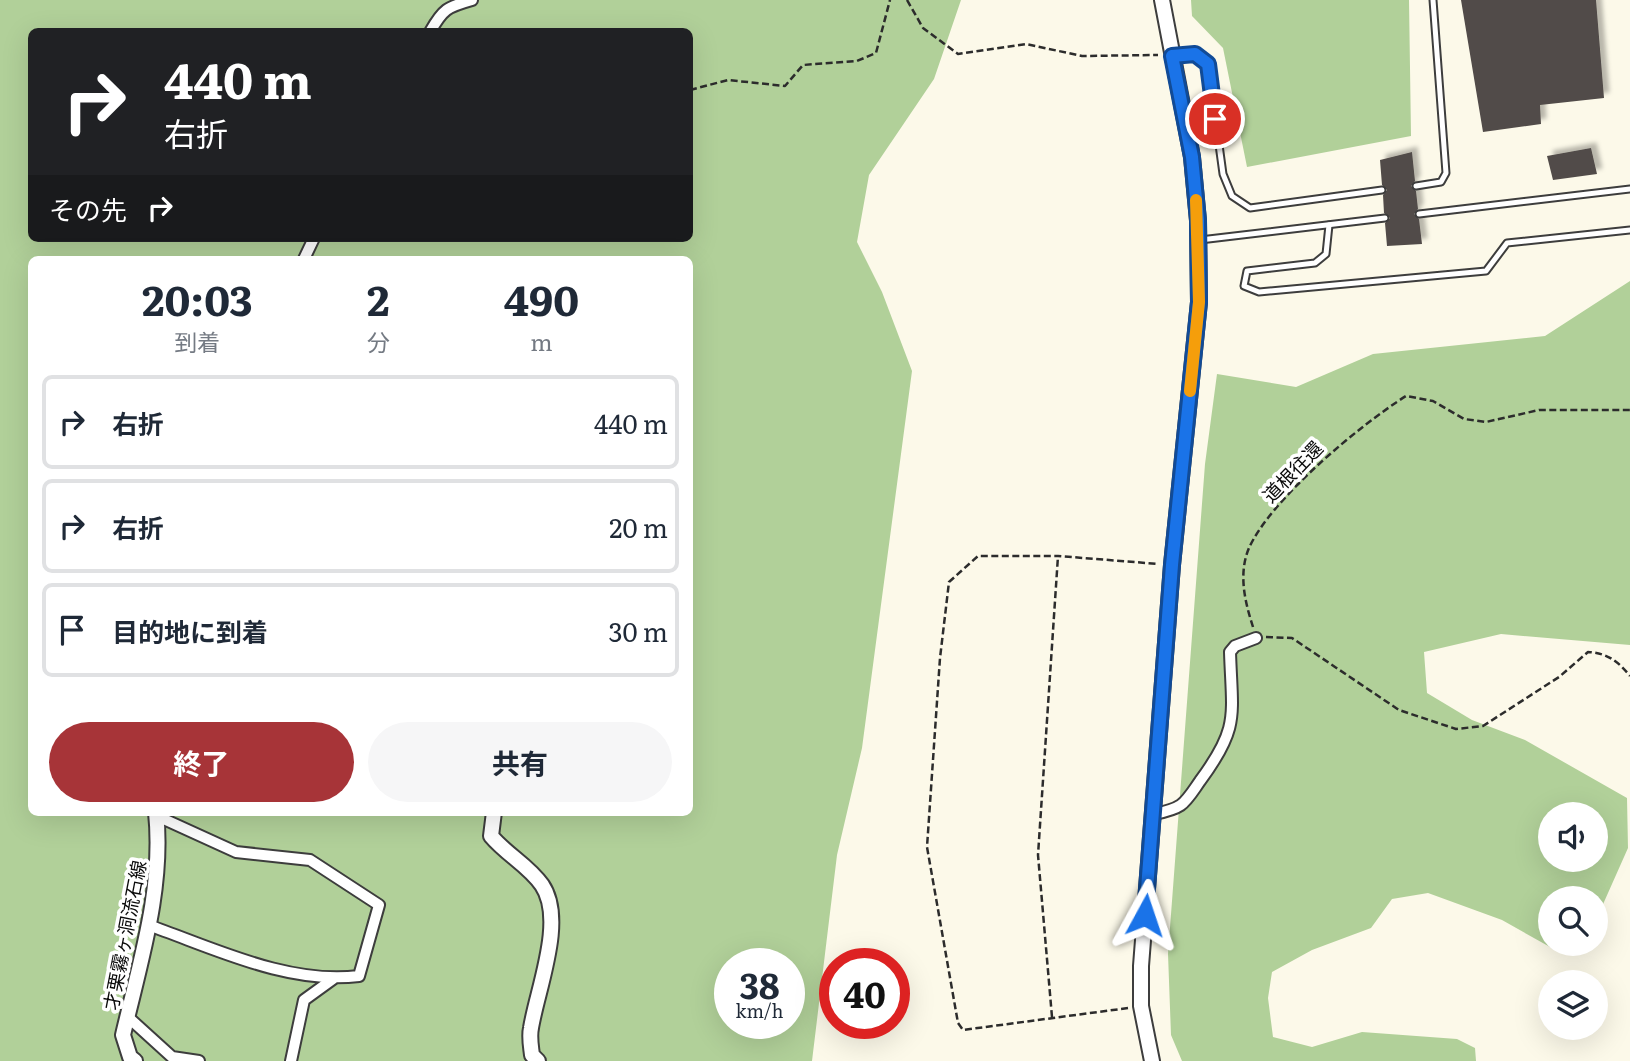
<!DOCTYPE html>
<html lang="ja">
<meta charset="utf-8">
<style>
:root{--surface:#fff;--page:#f6f6f7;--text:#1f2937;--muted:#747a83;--line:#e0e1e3;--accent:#a73438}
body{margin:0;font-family:Literata,"Noto Sans JP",serif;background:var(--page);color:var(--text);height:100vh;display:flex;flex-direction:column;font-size:26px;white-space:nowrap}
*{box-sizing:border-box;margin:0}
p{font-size:23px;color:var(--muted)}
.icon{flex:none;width:38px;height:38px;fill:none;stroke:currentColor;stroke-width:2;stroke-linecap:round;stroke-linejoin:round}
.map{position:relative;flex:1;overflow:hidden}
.drawer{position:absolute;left:28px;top:256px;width:665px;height:560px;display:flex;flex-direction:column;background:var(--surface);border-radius:10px;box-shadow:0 7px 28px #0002}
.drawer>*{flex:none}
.hud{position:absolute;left:28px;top:28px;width:665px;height:214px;border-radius:10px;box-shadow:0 7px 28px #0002;background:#202124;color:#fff;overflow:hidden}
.fabs{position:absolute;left:1538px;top:802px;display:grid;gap:14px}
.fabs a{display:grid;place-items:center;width:70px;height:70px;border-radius:50%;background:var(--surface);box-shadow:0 7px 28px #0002;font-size:35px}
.speed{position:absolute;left:714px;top:948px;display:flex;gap:14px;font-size:35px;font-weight:700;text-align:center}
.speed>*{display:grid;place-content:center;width:91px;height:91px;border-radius:50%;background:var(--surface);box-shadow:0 7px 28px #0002;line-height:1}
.speed small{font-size:18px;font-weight:400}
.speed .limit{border:10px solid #d22;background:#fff;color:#111}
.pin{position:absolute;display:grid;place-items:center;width:60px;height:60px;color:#fff;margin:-30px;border:4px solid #fff;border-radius:50%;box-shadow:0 2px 7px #0007}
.me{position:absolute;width:77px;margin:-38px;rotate:5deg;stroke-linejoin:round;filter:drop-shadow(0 0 5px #0008)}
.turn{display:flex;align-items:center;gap:24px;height:147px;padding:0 21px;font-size:32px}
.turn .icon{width:91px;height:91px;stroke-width:2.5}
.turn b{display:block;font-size:49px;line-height:60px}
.then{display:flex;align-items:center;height:66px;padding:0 21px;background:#0003;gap:14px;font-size:26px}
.eta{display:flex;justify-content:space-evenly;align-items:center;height:119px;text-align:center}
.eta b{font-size:42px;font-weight:700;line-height:49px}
.button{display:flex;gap:14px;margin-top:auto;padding:14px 21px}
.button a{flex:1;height:80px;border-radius:42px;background:var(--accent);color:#fff;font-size:28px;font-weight:700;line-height:80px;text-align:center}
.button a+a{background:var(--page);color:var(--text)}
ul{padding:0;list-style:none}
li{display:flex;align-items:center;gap:21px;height:94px;margin:0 14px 10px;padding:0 7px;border:4px solid var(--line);border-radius:10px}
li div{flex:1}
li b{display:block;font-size:26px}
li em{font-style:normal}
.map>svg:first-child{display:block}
.forest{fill:#b1d099;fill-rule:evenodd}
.building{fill:#514b48;filter:url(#shadow)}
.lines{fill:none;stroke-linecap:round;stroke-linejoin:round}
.service-casing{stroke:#3d3d3d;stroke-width:9}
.minor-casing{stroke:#3d3d3d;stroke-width:14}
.tertiary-casing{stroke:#3d3d3d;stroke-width:18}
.path{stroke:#2c2c2c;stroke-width:2.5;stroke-dasharray:7 3.5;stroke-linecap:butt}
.service{stroke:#fff;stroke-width:5}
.minor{stroke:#fff;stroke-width:10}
.tertiary{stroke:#fff;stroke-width:14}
.route-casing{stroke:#114b97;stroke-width:18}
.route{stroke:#1a73e8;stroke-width:12}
.slow{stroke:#f59e0b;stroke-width:12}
.labels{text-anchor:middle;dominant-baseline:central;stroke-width:7;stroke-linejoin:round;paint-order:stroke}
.street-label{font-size:19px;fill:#0a0a0a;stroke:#fff}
</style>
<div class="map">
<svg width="1630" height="1061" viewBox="0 0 1630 1061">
<defs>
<filter id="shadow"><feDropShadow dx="5.5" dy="-5.5" stdDeviation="2" flood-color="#0004"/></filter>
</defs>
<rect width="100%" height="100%" fill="#fcf9e9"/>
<g class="forest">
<path d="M0 0H961L934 79 869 175 857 242 882 292 912 371 862 748 837 855 812 1061H0ZM32 32H690V238H32ZM32 259H690V812H32ZM730 964H789V1024H730Z"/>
<polygon points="1191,0 1409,0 1411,136 1247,167 1223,48 1192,16"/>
<path d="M1630 281V645L1501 634 1424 652 1427 693 1472 720 1525 740 1627 798 1628 848 1596 920V898H1550V943H1559L1550 947 1502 920 1428 893 1392 899 1371 928 1312 950 1272 972 1268 998 1273 1037 1312 1047 1362 1032 1457 1039 1475 1048 1476 1061H1182L1171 1035 1168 954 1205 464 1217 374 1296 387 1373 354 1545 336ZM1550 814H1596V859H1550Z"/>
</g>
<g class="building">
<polygon points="1461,0 1596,0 1604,98 1540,105 1541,124 1483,132"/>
<polygon points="1591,148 1597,174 1553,180 1547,156"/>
<polygon points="1412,152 1415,181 1411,186 1416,191 1418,209 1414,214 1419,219 1422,244 1387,246 1385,223 1390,218 1384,213 1383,195 1387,190 1382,185 1380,160"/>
</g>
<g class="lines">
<g class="service-casing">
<g id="service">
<polyline points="1175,56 1195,54 1208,64 1223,174 1232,196 1250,208 1382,190"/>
<polyline points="1416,186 1441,182 1446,173 1433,0"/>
<polyline points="1419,214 1630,189"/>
<polyline points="1329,225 1326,254 1315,263 1247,271 1244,286 1259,292 1486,271 1507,243 1630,230"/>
<polyline points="1200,240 1385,218"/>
</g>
</g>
<g class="minor-casing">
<g id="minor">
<path d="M430 32C443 9 447 7 472 0"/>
<polyline points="304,259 314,238"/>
<path d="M1154 814C1184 808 1184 804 1200 781 1240 727 1232 716 1230 652L1235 646 1256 638"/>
<path d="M148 925C214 948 288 985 359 976L379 905 310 860 236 852 157 816"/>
<polyline points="128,1017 172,1057 199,1061"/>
<polyline points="291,1061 304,1000 333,979"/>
</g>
</g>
<g class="tertiary-casing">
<g id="tertiary">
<path d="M494 812 491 836C507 855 528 865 542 885 566 920 537 990 531 1028 529 1037 531 1046 532 1055L538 1061"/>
<path d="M135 1061 130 1057 123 1035C140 962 164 888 156 812"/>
<polyline points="1152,1061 1141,1006 1141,966 1172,565 1199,302 1198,221 1192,157 1162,0"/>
</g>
</g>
<g class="path">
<polyline points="907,0 923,28 958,54 1026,44 1082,56 1158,55"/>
<polyline points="690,90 728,80 785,86 803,65 857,61 876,53 890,0"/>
<path d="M1253 627C1245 602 1238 574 1249 548 1271 499 1360 425 1406 396L1433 401 1464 419 1486 422 1539 410H1630"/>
<path d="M1266 637 1292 638 1399 710 1456 729 1483 726 1559 677 1588 652C1607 653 1618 661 1630 676"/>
<polyline points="1128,1008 963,1030 958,1023 927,847 940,658 949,582 978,556 1058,556 1159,564"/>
<polyline points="1052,1017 1038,855 1058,556"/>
</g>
<use href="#service" class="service"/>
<use href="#minor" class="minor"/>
<use href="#tertiary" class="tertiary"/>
</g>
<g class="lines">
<g class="route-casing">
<polyline id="route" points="1145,915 1172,565 1199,302 1198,220 1192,157 1172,56 1195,54 1208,64 1215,119"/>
</g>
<use href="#route" class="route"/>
<polyline class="slow" points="1190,391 1199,302 1196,200"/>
</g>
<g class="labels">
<g class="street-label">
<text transform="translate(1292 471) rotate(-46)">道根往還</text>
<text transform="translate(124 935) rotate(-79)">才栗霧ヶ洞流石線</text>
</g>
</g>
</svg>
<div class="fabs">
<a><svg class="icon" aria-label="sound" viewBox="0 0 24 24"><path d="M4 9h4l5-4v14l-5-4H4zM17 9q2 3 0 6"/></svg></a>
<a><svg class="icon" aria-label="search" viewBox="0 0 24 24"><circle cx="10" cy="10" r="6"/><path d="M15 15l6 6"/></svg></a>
<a><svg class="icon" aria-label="layers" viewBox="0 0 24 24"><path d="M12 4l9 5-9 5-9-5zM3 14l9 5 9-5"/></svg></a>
</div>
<div class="speed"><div>38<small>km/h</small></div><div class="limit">40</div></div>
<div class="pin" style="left:1215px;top:119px;background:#d93025"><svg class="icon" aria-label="arrive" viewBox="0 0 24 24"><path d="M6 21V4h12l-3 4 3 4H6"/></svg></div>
<svg class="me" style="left:1145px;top:915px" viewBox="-20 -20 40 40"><path d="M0-17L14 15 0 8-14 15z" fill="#1a73e8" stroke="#fff" stroke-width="4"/></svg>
<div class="hud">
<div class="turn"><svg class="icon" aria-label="right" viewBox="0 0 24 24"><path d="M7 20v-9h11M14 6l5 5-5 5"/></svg><div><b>440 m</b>右折</div></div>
<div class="then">その先<svg class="icon" aria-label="right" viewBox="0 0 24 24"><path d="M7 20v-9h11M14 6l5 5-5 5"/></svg></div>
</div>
<section class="drawer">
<div class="eta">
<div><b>20:03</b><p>到着</p></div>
<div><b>2</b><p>分</p></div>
<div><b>490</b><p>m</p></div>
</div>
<ul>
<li><svg class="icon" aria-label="right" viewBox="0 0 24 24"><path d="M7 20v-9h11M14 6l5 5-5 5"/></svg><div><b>右折</b></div><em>440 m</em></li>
<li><svg class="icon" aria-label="right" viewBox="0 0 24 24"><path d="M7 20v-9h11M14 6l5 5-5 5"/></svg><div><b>右折</b></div><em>20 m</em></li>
<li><svg class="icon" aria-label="arrive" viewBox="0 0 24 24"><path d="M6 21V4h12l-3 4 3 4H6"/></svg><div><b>目的地に到着</b></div><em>30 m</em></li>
</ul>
<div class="button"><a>終了</a><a>共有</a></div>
</section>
</div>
